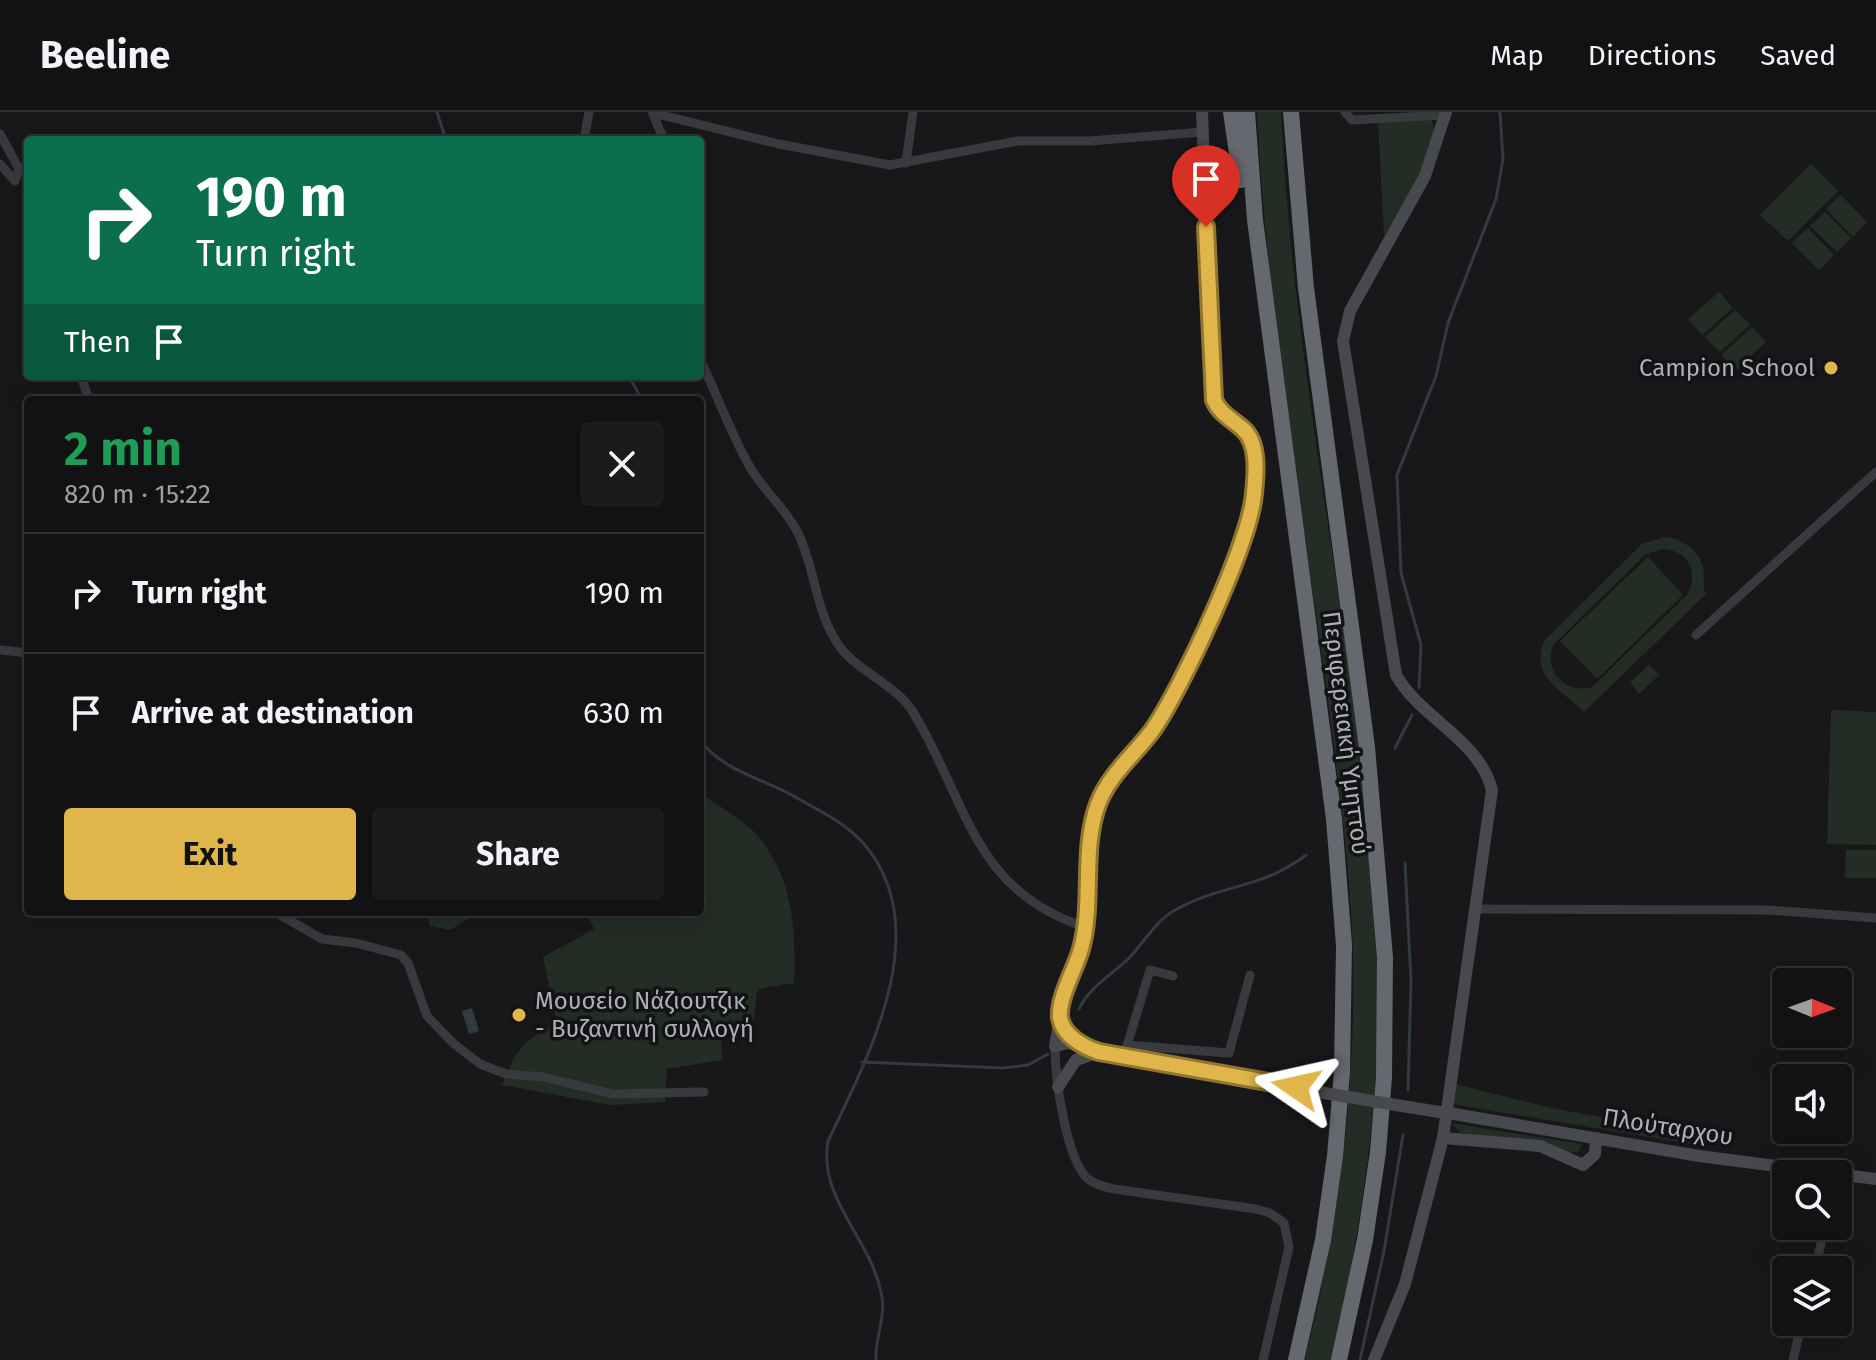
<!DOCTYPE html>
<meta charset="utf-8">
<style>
:root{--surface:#121214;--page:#1b1b1d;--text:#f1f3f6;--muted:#9c9ea0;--line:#313234;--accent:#e0b54a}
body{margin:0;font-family:"Fira Sans",sans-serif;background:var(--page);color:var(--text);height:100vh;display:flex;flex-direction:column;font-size:30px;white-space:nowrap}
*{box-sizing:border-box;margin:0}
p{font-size:26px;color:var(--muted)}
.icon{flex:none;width:44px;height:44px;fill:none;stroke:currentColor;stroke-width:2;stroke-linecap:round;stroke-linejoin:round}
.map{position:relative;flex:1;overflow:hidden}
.sheet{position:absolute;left:24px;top:284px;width:680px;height:520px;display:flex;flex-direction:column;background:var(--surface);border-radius:8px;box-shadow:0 8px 32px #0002,0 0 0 2px var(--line)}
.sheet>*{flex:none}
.top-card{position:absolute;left:24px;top:24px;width:680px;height:244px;border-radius:8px;box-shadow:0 8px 32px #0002,0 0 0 2px var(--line);background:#0b6e4f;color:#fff;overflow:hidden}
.needle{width:52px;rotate:91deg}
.tools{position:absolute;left:1772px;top:856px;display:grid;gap:16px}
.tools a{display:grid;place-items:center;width:80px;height:80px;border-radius:8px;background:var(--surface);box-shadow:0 8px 32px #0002,0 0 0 2px var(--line);font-size:40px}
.pin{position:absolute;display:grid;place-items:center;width:68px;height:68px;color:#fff;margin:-82px -34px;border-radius:50% 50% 50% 0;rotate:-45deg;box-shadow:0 0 8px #0007}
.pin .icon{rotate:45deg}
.me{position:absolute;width:88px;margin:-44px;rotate:281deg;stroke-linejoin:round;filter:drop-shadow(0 0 6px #0008)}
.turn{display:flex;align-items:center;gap:28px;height:168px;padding:0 40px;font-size:36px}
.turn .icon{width:104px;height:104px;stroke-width:2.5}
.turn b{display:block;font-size:56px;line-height:68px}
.then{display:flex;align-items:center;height:76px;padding:0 40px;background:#0003;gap:16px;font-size:30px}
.round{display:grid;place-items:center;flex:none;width:84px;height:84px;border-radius:8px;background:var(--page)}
.head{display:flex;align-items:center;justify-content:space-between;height:136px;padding:0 40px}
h1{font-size:48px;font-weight:700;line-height:60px;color:#1e9e55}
.button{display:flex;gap:16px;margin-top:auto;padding:16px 40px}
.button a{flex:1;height:92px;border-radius:8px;background:var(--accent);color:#111;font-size:32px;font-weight:700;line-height:92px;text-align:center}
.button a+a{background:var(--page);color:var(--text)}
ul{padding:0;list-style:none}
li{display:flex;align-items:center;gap:24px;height:120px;padding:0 40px;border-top:2px solid var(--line)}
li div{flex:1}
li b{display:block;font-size:30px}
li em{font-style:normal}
header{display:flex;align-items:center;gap:48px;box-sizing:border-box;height:112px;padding:0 40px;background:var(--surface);border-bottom:2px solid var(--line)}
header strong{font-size:38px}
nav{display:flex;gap:44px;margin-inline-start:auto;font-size:28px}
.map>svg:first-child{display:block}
.green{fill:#242c26;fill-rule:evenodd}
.water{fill:#323a42}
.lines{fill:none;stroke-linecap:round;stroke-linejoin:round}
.stream{stroke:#323a42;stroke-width:3}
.street{stroke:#393a3e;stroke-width:9}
.secondary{stroke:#48494e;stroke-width:12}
.highway{stroke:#66686f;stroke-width:16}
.secondary-bridge{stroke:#48494e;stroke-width:12}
.route-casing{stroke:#927630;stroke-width:20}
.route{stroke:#e0b54a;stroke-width:14}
.poi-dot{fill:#e0b54a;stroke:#131315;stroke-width:3}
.labels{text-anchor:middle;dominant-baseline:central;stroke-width:7;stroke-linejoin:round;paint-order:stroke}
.poi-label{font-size:24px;fill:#acafb8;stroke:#131315;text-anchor:end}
.street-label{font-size:24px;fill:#acafb8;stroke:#131315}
</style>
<header>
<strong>Beeline</strong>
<nav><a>Map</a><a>Directions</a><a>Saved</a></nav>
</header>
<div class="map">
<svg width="1876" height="1248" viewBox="0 0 1876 1248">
<rect width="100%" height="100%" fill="#18181a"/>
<g class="green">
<path d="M1257 0H1281C1290 191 1325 382 1351 571 1364 660 1377 751 1379 841 1382 979 1362 1113 1332 1248H1305C1338 1114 1356 980 1353 841 1350 747 1336 652 1324 559 1298 373 1266 187 1257 0Z"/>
<path d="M1431 6C1444 37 1400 96 1384 124L1378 9Z"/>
<polygon points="1811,52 1838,79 1788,129 1760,103"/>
<polygon points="1841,83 1867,110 1853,125 1826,97"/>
<polygon points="1825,100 1851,126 1837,140 1810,114"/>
<polygon points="1808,116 1834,143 1819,158 1792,131"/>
<polygon points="1719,180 1733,196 1702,223 1688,207"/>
<polygon points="1735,198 1750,213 1720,240 1705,225"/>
<polygon points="1752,215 1766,230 1736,258 1721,243"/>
<path d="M1664 425C1684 426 1704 442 1704 463 1704 472 1702 475 1706 482L1584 600C1562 577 1530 567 1544 529L1642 432ZM1661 437C1687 437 1699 459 1688 482L1592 575C1566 583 1543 559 1553 533L1645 443Z"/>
<polygon points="1648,445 1683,483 1597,567 1560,529"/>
<polygon points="1649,553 1659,563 1639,582 1630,570"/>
<polygon points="1831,598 1876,600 1876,733 1827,732"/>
<path d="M700 680C718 694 744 708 759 725 794 769 796 818 794 871L758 877 753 908 721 914 722 948 667 957 665 990 610 993 502 973C516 939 522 928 557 912L543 845 594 817 586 800H700Z"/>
<polygon points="1846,738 1876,738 1876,766 1845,766"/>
<polygon points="428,800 480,800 450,818 430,814"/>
<polygon points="1454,972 1556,997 1703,1023 1703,1034 1452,992"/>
<polygon points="1451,1011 1582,1032 1579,1039 1569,1041 1541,1030 1467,1023 1459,1020"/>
</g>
<polygon class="water" points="472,896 479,919 469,922 462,899"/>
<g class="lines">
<g class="stream">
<polyline points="437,0 446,28"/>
<polyline points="629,264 642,288"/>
<polyline points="1419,576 1421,533 1401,461 1397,363 1436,264 1448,211 1496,87 1503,47 1500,0"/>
<path d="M700 628C723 660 766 667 799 687 820 699 847 712 864 732 937 817 868 945 828 1029 818 1087 870 1126 881 1180 887 1203 875 1224 876 1248"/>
<polyline points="1395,636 1412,603"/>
<polyline points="1405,751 1411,869 1408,978"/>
<path d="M1079 897C1089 876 1108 865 1126 849 1143 833 1155 808 1177 797 1222 772 1262 777 1306 743"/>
<polyline points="862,950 1003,956 1028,953 1048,942"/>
<polyline points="1360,1248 1384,1139 1403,1023"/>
</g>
<g class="street">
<polyline points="652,0 664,28"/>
<polyline points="1345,0 1352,8 1445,3"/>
<polyline points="653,1 779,32 890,53 1018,29 1090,29 1202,20"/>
<polyline points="0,22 19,57 15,69 0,52"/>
<polyline points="584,28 589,0"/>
<polyline points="906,51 913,0"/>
<path d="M700 247C717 283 731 322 751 357 765 380 786 397 798 421 816 458 815 501 840 535 859 560 896 573 913 600 967 688 972 779 1085 815"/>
<polyline points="81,264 89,288"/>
<polyline points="1696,523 1876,360"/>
<polyline points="0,538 28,541"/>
<polyline points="1477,797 1767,798 1876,806"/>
<polyline points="275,800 322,827 356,831 401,843 408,851 427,904 453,931 480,952 506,962 543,965 613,982 704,980"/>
<polyline points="1127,933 1229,941 1250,863"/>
<path d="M1055 934C1055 966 1065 1039 1085 1064 1092 1072 1104 1075 1114 1077L1256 1097 1270 1101 1284 1111 1289 1135 1263 1248"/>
<polyline points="1126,937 1150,858 1173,864"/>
<polyline points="1815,1158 1825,1114"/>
<polyline points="1793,1248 1802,1210"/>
</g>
<g class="secondary">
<polyline points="1055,934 1062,895 1082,834 1091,724 1098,693 1110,670 1167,594 1240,437 1253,395 1252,330 1246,320 1218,298 1214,288 1202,0"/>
<polyline points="1055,934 1069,931 1099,940 1324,981"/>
<polyline points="1058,975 1076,948 1099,940"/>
<polyline points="1402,994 1433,999"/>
<polyline points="1454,1002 1699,1044 1876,1067"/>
<polyline points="1443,1026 1540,1034 1583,1053 1595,1042 1596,1026"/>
<path d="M1374 1248 1405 1172 1443 1026 1492 678C1479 627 1421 607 1396 563L1343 229 1350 199 1425 64 1446 0"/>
</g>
<g class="highway">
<polyline points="1231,0 1241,68"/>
<polyline points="1247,0 1255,108 1334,707 1344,833 1342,960 1335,1044 1323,1128 1296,1248"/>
<polyline points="1291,0 1306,176 1367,635 1385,845 1384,965 1378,1040 1365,1128 1339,1248"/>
</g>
<g class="secondary-bridge">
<polyline points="1324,981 1402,994"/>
<polyline points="1433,999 1454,1002"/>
</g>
</g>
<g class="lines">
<g class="route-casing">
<path id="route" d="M1206 115 1214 288C1220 302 1232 307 1243 317 1259 331 1256 362 1254 381 1251 429 1181 578 1152 619 1134 643 1109 663 1098 692 1081 738 1094 790 1081 837 1076 856 1058 885 1060 906 1063 924 1084 935 1099 940L1296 975"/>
</g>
<use href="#route" class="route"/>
</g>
<g class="poi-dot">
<circle cx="1831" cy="256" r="8"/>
<circle cx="519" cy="903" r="8"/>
</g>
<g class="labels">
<g class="poi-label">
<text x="1815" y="256">Campion School</text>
<text x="535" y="889" text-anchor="start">Μουσείο Νάζιουτζικ<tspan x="535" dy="28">- Βυζαντινή συλλογή</tspan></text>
</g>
<g class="street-label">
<text transform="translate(1346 621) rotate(83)">Περιφερειακή Υμηττού</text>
<text transform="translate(1668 1015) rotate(9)">Πλούταρχου</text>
</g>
</g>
</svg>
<div class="tools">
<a><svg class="needle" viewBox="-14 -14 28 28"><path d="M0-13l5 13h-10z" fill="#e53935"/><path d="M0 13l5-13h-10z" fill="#9c9ea0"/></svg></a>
<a><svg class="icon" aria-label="sound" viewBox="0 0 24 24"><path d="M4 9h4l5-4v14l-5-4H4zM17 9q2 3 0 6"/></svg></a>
<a><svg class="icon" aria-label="search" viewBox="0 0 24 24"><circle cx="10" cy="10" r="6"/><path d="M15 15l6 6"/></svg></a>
<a><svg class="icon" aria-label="layers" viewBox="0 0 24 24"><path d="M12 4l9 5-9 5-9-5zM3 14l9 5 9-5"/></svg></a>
</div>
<div class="pin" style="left:1206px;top:115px;background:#d93025"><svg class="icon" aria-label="arrive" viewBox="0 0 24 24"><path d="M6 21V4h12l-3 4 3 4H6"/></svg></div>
<svg class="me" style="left:1296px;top:975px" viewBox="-20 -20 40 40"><path d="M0-17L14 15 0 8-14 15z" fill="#e0b54a" stroke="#fff" stroke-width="4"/></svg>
<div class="top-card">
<div class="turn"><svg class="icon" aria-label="right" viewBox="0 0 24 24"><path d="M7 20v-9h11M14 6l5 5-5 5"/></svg><div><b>190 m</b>Turn right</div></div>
<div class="then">Then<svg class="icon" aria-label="arrive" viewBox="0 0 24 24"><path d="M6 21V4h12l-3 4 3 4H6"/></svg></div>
</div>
<section class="sheet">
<div class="head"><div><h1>2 min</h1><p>820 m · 15:22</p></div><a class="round"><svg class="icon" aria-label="close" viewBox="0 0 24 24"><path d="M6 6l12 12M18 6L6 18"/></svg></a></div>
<ul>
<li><svg class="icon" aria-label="right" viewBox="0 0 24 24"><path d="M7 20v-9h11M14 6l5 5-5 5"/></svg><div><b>Turn right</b></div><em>190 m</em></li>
<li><svg class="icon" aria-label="arrive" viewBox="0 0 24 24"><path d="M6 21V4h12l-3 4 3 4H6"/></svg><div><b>Arrive at destination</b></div><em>630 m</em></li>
</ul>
<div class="button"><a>Exit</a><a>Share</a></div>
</section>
</div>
